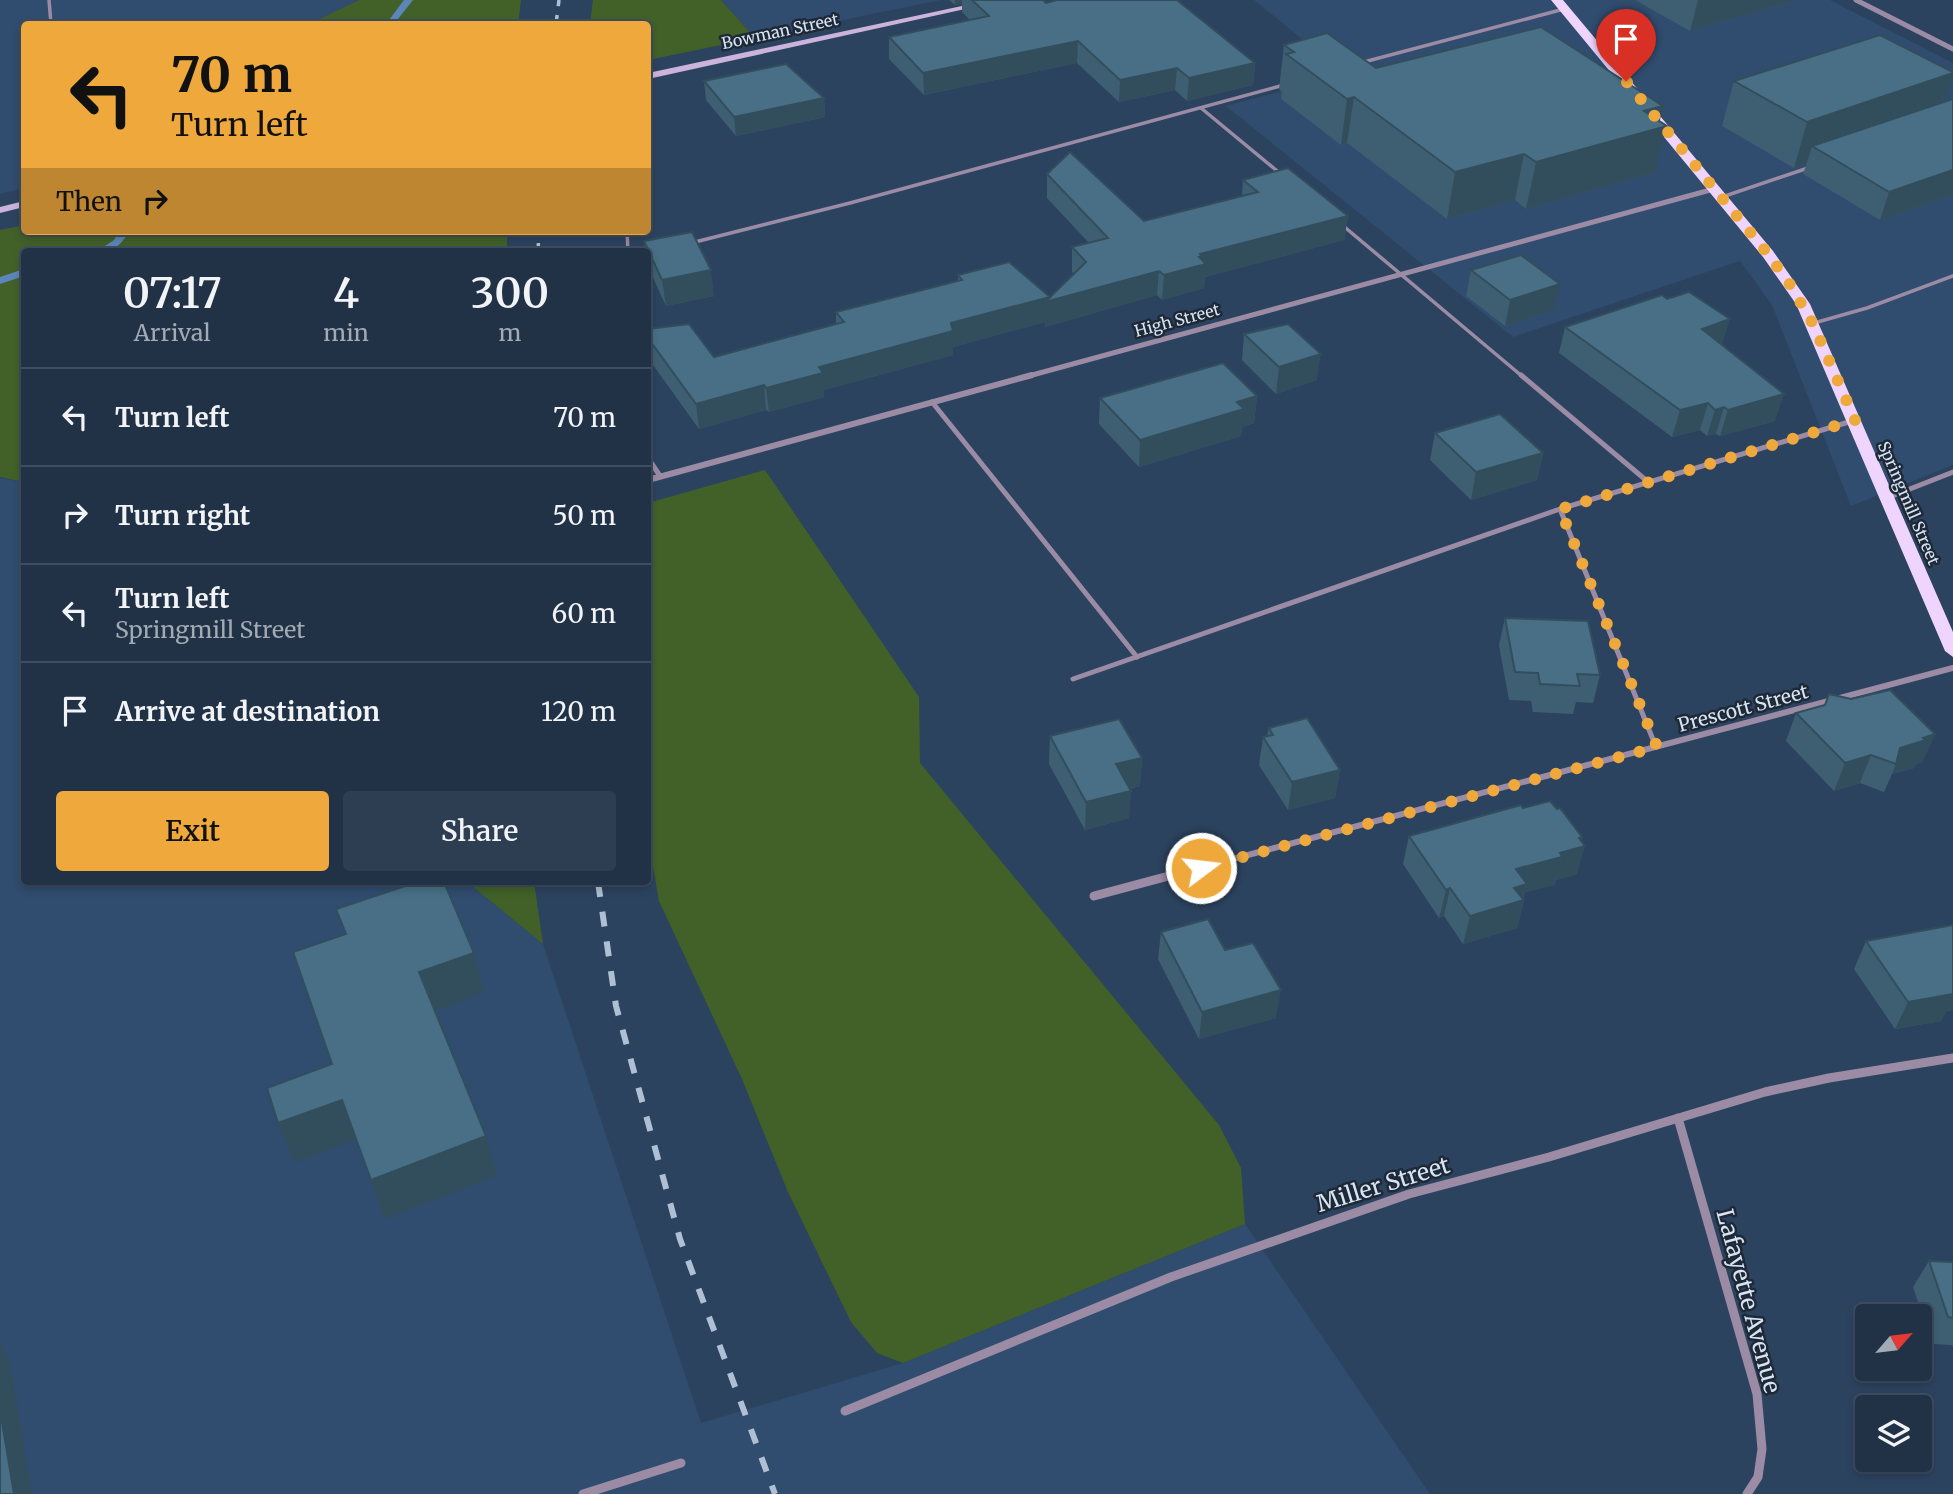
<!DOCTYPE html>
<style>
:root{--surface:#213247;--page:#2d3e52;--text:#f1f3f6;--muted:#a2aab4;--line:#3e4d60;--accent:#eea83c}
body{margin:0;font-family:Merriweather,serif;background:var(--page);color:var(--text);height:100vh;display:flex;flex-direction:column;font-size:26px;white-space:nowrap}
*{box-sizing:border-box;margin:0}
p{font-size:23px;color:var(--muted)}
.icon{flex:none;width:38px;height:38px;fill:none;stroke:currentColor;stroke-width:2;stroke-linecap:round;stroke-linejoin:round}
.map{position:relative;flex:1;overflow:hidden}
.side{position:absolute;left:21px;top:248px;width:630px;height:637px;display:flex;flex-direction:column;background:var(--surface);border-radius:7px;box-shadow:0 4px 10px #0003,0 0 0 2px var(--line)}
.side>*{flex:none}
.top-card{position:absolute;left:21px;top:21px;width:630px;height:214px;border-radius:7px;box-shadow:0 4px 10px #0003,0 0 0 2px var(--line);background:#eea83c;color:#111;overflow:hidden}
.needle{width:46px;rotate:62deg}
.controls{position:absolute;left:1855px;top:1304px;display:grid;gap:14px}
.controls a{display:grid;place-items:center;width:77px;height:77px;border-radius:7px;background:var(--surface);box-shadow:0 4px 10px #0003,0 0 0 2px var(--line);font-size:35px}
.pin{position:absolute;display:grid;place-items:center;width:60px;height:60px;color:#fff;margin:-72px -30px;border-radius:50% 50% 50% 0;rotate:-45deg;box-shadow:0 0 7px #0007}
.pin .icon{rotate:45deg}
.me{position:absolute;width:77px;margin:-38px;rotate:75deg;stroke-linejoin:round;filter:drop-shadow(0 0 5px #0008)}
.turn{display:flex;align-items:center;gap:24px;height:147px;padding:0 35px;font-size:32px}
.turn .icon{width:91px;height:91px;stroke-width:2.5}
.turn b{display:block;font-size:49px;line-height:60px}
.then{display:flex;align-items:center;height:66px;padding:0 35px;background:#0003;gap:14px;font-size:26px}
.eta{display:flex;justify-content:space-evenly;align-items:center;height:119px;text-align:center}
.eta b{font-size:42px;font-weight:600;line-height:49px}
.primary-button{display:flex;gap:14px;margin-top:auto;padding:14px 35px}
.primary-button a{flex:1;height:80px;border-radius:7px;background:var(--accent);color:#111;font-size:28px;font-weight:600;line-height:80px;text-align:center}
.primary-button a+a{background:var(--page);color:var(--text)}
ul{padding:0;list-style:none}
li{display:flex;align-items:center;gap:21px;height:98px;padding:0 35px;border-top:2px solid var(--line)}
li div{flex:1}
li b{display:block;font-size:26px}
li em{font-style:normal}
.map>svg:first-child{display:block}
.built{fill:#304c6e}
.green{fill:#416129}
.lines{fill:none;stroke-linecap:round;stroke-linejoin:round}
.stream{fill:#5c86b9;fill-rule:evenodd}
.lane-far1{stroke:#9b8ba4;stroke-width:3.5}
.lane{stroke:#9b8ba4;stroke-width:5}
.street-far2{stroke:#9b8ba4;stroke-width:5}
.street-far1{stroke:#9b8ba4;stroke-width:6}
.street{stroke:#9b8ba4;stroke-width:9}
.secondary{fill:#ccb3db;fill-rule:evenodd}
.primary{fill:#efd5fe;fill-rule:evenodd}
.rail-far1{stroke:#b0c0d4;stroke-width:3.5;stroke-dasharray:9 9;stroke-linecap:butt}
.rail{stroke:#b0c0d4;stroke-width:6;stroke-dasharray:15 15;stroke-linecap:butt}
.wall{fill:#3e5f72}
.shaded-wall{fill:#324e5d}
.building{fill:#486f85;stroke:#324e5d;stroke-width:2}
.route{stroke:#eea83c;stroke-width:12;stroke-dasharray:0 21.6}
.labels{text-anchor:middle;dominant-baseline:central;stroke-width:5;stroke-linejoin:round;paint-order:stroke}
.far-street-label{font-size:16px;fill:#d6e4f6;stroke:#1f2936}
.street-label{font-size:19px;fill:#d6e4f6;stroke:#1f2936}
.near-street-label{font-size:23px;fill:#d6e4f6;stroke:#1f2936}
</style>
<div class="map">
<svg width="1953" height="1494" viewBox="0 0 1953 1494">
<rect width="100%" height="100%" fill="#2c435f"/>
<g class="built">
<polygon points="0,0 359,0 309,24 24,24 24,188 0,194"/>
<polygon points="721,0 941,0 755,38"/>
<polygon points="1254,0 1830,0 1953,63 1953,465 1851,506 1772,305 1740,261 1513,337 1226,106 1345,74"/>
<polygon points="0,478 24,482 24,882 467,882 543,944 701,1423 903,1363 1245,1224 1430,1494 0,1494"/>
</g>
<g class="green">
<polygon points="359,0 521,0 518,24 309,24"/>
<polygon points="593,0 721,0 755,38 648,60 648,24 590,24"/>
<polygon points="24,225 24,231 507,231 507,252 24,252 24,482 0,477 0,230"/>
<polygon points="765,470 919,697 920,763 1219,1125 1241,1168 1245,1224 903,1363 877,1353 851,1322 788,1192 742,1079 659,901 648,838 648,503"/>
<polygon points="467,882 534,882 543,944"/>
</g>
<g class="lines">
<g class="stream">
<polygon points="404,0 413,0 394,24 386,24"/>
<path d="M119 231H129C121 246 113 252 96 252L114 240Z"/>
<polygon points="24,269 24,276 0,284 0,277"/>
</g>
<g class="lane-far1">
<polyline points="49,0 51,24"/>
<polyline points="1360,63 1564,9"/>
<polyline points="1201,108 1282,175"/>
<polyline points="1722,197 1811,167"/>
<polyline points="1341,224 1523,377"/>
<polyline points="627,231 628,252"/>
<polyline points="691,243 850,203 1284,85"/>
<polyline points="1814,323 1867,308 1953,276"/>
</g>
<g class="lane">
<polyline points="1521,375 1647,481"/>
<polyline points="932,402 1137,657"/>
<polyline points="648,458 660,476"/>
<polyline points="1887,498 1953,472"/>
<polyline points="1560,509 1656,747"/>
<polyline points="1073,679 1560,509 1852,421"/>
</g>
<g class="street-far2">
<polyline points="1856,0 1953,49"/>
<polyline points="1025,377 1714,189"/>
</g>
<g class="street-far1">
<polyline points="648,480 1032,375"/>
<polyline points="1214,864 1953,668"/>
</g>
<g class="street">
<polyline points="1094,896 1221,862"/>
<polyline points="1678,1118 1757,1394 1762,1449 1758,1477 1747,1494"/>
<polyline points="845,1411 1171,1277 1409,1194 1549,1157 1765,1092 1829,1078 1953,1058"/>
<polyline points="583,1494 681,1463"/>
</g>
<g class="secondary">
<polygon points="990,0 1006,0 648,79 648,73"/>
<polygon points="24,201 24,207 0,213 0,207"/>
</g>
<polygon class="primary" points="1551,0 1563,0 1773,251 1810,304 1953,632 1953,657 1945,651 1796,304 1763,257"/>
<g class="rail-far1">
<polyline points="556,24 559,0"/>
<polyline points="538,252 539,231"/>
</g>
<polyline class="rail" points="598,882 616,1006 680,1239 775,1494"/>
</g>
<g class="wall">
<polygon points="949,0 1043,0 1046,3 1255,63 1253,85 1187,101 1175,90 1119,102 1077,63 924,95 889,59 889,37 970,20 962,12 962,3 955,5"/>
<polygon points="1635,0 1797,0 1690,31"/>
<polygon points="1284,45 1376,68 1660,122 1655,172 1526,209 1515,200 1447,219 1347,143 1341,145 1281,99 1282,92 1279,89"/>
<polygon points="704,81 824,98 825,117 736,136 706,100"/>
<polygon points="1734,81 1945,101 1953,99 1953,195 1880,220 1803,174 1807,163 1794,168 1722,126"/>
<polygon points="1047,174 1144,221 1242,196 1243,180 1348,216 1344,240 1205,277 1204,288 1162,300 1157,295 1045,327 1045,322 953,347 953,355 824,390 824,397 769,412 766,410 699,429 648,358 648,329 714,357 836,324 836,312 958,281 958,275 1050,297 1074,274 1072,272 1072,247 1089,243 1047,198"/>
<polygon points="644,241 714,296 666,306 648,267 648,252 645,252"/>
<polygon points="1471,270 1554,310 1505,326 1466,296"/>
<polygon points="1565,327 1722,345 1775,421 1720,436 1716,434 1707,436 1700,430 1672,437 1559,353"/>
<polygon points="1244,334 1317,380 1276,394 1242,360"/>
<polygon points="1257,396 1254,423 1242,427 1241,436 1139,467 1099,424 1100,398"/>
<polygon points="1435,433 1543,453 1537,480 1471,500 1430,460"/>
<polygon points="1505,618 1600,675 1593,703 1576,702 1573,714 1533,712 1531,701 1509,700 1499,645"/>
<polygon points="1796,713 1935,734 1922,762 1916,764 1914,768 1892,774 1884,792 1860,783 1834,791 1786,741"/>
<polygon points="1269,728 1340,770 1335,798 1288,810 1259,765 1263,737 1267,736"/>
<polygon points="1050,736 1142,758 1140,786 1130,789 1129,818 1085,830 1049,764"/>
<polygon points="1523,808 1581,840 1577,874 1556,880 1554,885 1525,892 1523,899 1524,900 1517,928 1463,944 1444,916 1439,918 1403,864 1409,836"/>
<polygon points="1953,925 1953,1010 1946,1011 1941,1021 1895,1029 1854,969 1866,941"/>
<polygon points="1161,932 1225,950 1276,1018 1199,1039 1158,959"/>
<polygon points="1929,1261 1953,1262 1953,1347 1952,1345 1932,1344 1913,1287"/>
</g>
<g class="shaded-wall">
<polygon points="955,0 962,0 962,3 955,5"/>
<polygon points="1698,0 1797,0 1690,31"/>
<polygon points="1078,41 1077,63 924,95 923,73"/>
<polygon points="1255,63 1253,85 1187,101 1189,78"/>
<polygon points="1177,68 1175,90 1119,102 1120,80"/>
<polygon points="1953,73 1953,78 1939,118 1812,146 1807,163 1794,168 1807,122"/>
<polygon points="1354,97 1347,143 1341,145 1347,99"/>
<polygon points="824,98 825,117 736,136 734,117"/>
<polygon points="1663,106 1658,129 1667,126 1655,172 1526,209 1536,162 1644,111"/>
<polygon points="1524,154 1515,200 1447,219 1455,172"/>
<polygon points="1953,170 1953,195 1880,220 1889,192"/>
<polygon points="1348,216 1344,240 1205,277 1204,288 1162,300 1164,275 1200,254"/>
<polygon points="711,270 714,296 666,306 662,280"/>
<polygon points="1159,271 1157,295 1045,327 1045,322 953,347 953,355 824,390 824,397 769,412 766,388 819,367 951,323 1050,297"/>
<polygon points="1560,284 1554,310 1505,326 1510,300"/>
<polygon points="1730,319 1722,345 1702,329"/>
<polygon points="1321,354 1317,380 1276,394 1279,367"/>
<polygon points="764,385 766,410 699,429 696,404"/>
<polygon points="1784,394 1775,421 1720,436 1728,410"/>
<polygon points="1257,396 1254,423 1242,427 1241,436 1139,467 1140,440 1237,402"/>
<polygon points="1708,403 1700,430 1672,437 1680,410"/>
<polygon points="1724,407 1716,434 1707,436 1715,410"/>
<polygon points="1543,453 1537,480 1471,500 1476,472"/>
<polygon points="1935,734 1922,762 1916,764 1914,768 1892,774 1896,764 1900,748"/>
<polygon points="1871,755 1860,783 1834,791 1845,763"/>
<polygon points="1142,758 1140,786 1115,792 1116,764"/>
<polygon points="1340,770 1335,798 1288,810 1292,782"/>
<polygon points="1131,791 1129,818 1085,830 1086,802"/>
<polygon points="1582,837 1579,848 1585,846 1577,874 1556,880 1554,885 1525,892 1522,901 1524,900 1517,928 1463,944 1470,916 1516,869 1560,853"/>
<polygon points="1450,888 1444,916 1439,918 1446,890"/>
<polygon points="474,953 484,993 431,1012 419,972"/>
<polygon points="1281,990 1276,1018 1199,1039 1202,1012"/>
<polygon points="1953,994 1953,1010 1946,1011 1941,1021 1895,1029 1908,1002"/>
<polygon points="342,1100 356,1139 294,1163 278,1123"/>
<polygon points="486,1136 497,1176 384,1219 371,1180"/>
<polygon points="0,1343 9,1358 32,1494 14,1494 0,1410"/>
</g>
<g class="building">
<polygon points="972,0 1043,0 1046,3 1057,0 1177,0 1255,63 1189,78 1177,68 1120,80 1078,41 923,73 889,37 989,16"/>
<polygon points="1541,27 1663,106 1644,111 1667,126 1536,162 1524,154 1455,172 1354,97 1347,99 1286,54 1294,52 1284,45 1327,33 1376,68"/>
<polygon points="1880,35 1953,72 1953,73 1807,122 1734,81"/>
<polygon points="786,64 824,98 734,117 704,81"/>
<polygon points="1953,99 1953,170 1889,192 1812,146"/>
<polygon points="1070,152 1144,221 1258,192 1243,180 1288,168 1348,216 1200,254 1202,256 1199,257 1206,264 1164,275 1159,271 1045,302 1086,262 1072,247 1108,238 1047,174"/>
<polygon points="692,232 711,270 662,280 644,241"/>
<polygon points="1521,255 1560,284 1510,300 1471,270"/>
<polygon points="1009,262 1050,297 951,323 953,331 819,367 823,373 766,388 764,385 696,404 648,338 648,329 689,324 714,357 844,322 836,312 962,280 958,275"/>
<polygon points="1689,292 1730,319 1702,329 1784,394 1728,410 1724,407 1715,410 1708,403 1680,410 1565,327 1662,295 1667,299"/>
<polygon points="1288,324 1321,354 1279,367 1244,334"/>
<polygon points="1223,363 1257,396 1237,402 1244,409 1140,440 1100,398"/>
<polygon points="1500,414 1543,453 1476,472 1435,433"/>
<polygon points="1505,618 1588,621 1600,675 1577,674 1580,686 1540,684 1538,673 1515,672"/>
<polygon points="1890,690 1935,734 1923,738 1926,740 1900,748 1896,764 1871,755 1845,763 1796,713 1825,705 1829,694 1851,699"/>
<polygon points="1307,718 1340,770 1292,782 1263,737 1273,735 1269,728"/>
<polygon points="1119,719 1142,758 1116,764 1131,791 1086,802 1050,736"/>
<polygon points="1550,801 1557,809 1560,808 1582,837 1579,838 1585,846 1560,853 1562,857 1516,869 1527,884 1514,888 1524,900 1470,916 1450,888 1446,890 1409,836 1521,805 1523,808"/>
<polygon points="417,882 444,882 474,953 419,972 486,1136 371,1180 342,1100 278,1123 267,1088 332,1064 293,952 346,934 336,909"/>
<polygon points="1208,919 1225,950 1253,943 1281,990 1202,1012 1161,932"/>
<polygon points="1953,925 1953,994 1908,1002 1866,941"/>
<polygon points="1929,1261 1953,1262 1953,1318 1948,1317"/>
<polygon points="0,1410 14,1494 0,1494"/>
</g>
<g class="lines">
<polyline class="route" points="1201,868 1657,747 1560,509 1855,420 1813,324 1791,286 1768,254 1626,81"/>
</g>
<g class="labels">
<g class="far-street-label">
<text transform="translate(780 31) rotate(-12)">Bowman Street</text>
<text transform="translate(1177 320) rotate(-15)">High Street</text>
<text transform="translate(1909 503) rotate(67)">Springmill Street</text>
</g>
<g class="street-label">
<text transform="translate(1743 708) rotate(-15)">Prescott Street</text>
</g>
<g class="near-street-label">
<text transform="translate(1383 1184) rotate(-17)">Miller Street</text>
<text transform="translate(1749 1301) rotate(75)">Lafayette Avenue</text>
</g>
</g>
</svg>
<div class="controls">
<a><svg class="needle" viewBox="-14 -14 28 28"><path d="M0-13l5 13h-10z" fill="#e53935"/><path d="M0 13l5-13h-10z" fill="#a2aab4"/></svg></a>
<a><svg class="icon" aria-label="layers" viewBox="0 0 24 24"><path d="M12 4l9 5-9 5-9-5zM3 14l9 5 9-5"/></svg></a>
</div>
<div class="pin" style="left:1626px;top:81px;background:#d93025"><svg class="icon" aria-label="arrive" viewBox="0 0 24 24"><path d="M6 21V4h12l-3 4 3 4H6"/></svg></div>
<svg class="me" style="left:1201px;top:868px" viewBox="-20 -20 40 40"><circle r="17" fill="#eea83c" stroke="#fff" stroke-width="3"/><path d="M0-11L8 9 0 5-8 9z" fill="#fff"/></svg>
<div class="top-card">
<div class="turn"><svg class="icon" aria-label="left" viewBox="0 0 24 24"><path d="M17 20v-9H6M10 6l-5 5 5 5"/></svg><div><b>70 m</b>Turn left</div></div>
<div class="then">Then<svg class="icon" aria-label="right" viewBox="0 0 24 24"><path d="M7 20v-9h11M14 6l5 5-5 5"/></svg></div>
</div>
<section class="side">
<div class="eta">
<div><b>07:17</b><p>Arrival</p></div>
<div><b>4</b><p>min</p></div>
<div><b>300</b><p>m</p></div>
</div>
<ul>
<li><svg class="icon" aria-label="left" viewBox="0 0 24 24"><path d="M17 20v-9H6M10 6l-5 5 5 5"/></svg><div><b>Turn left</b></div><em>70 m</em></li>
<li><svg class="icon" aria-label="right" viewBox="0 0 24 24"><path d="M7 20v-9h11M14 6l5 5-5 5"/></svg><div><b>Turn right</b></div><em>50 m</em></li>
<li><svg class="icon" aria-label="left" viewBox="0 0 24 24"><path d="M17 20v-9H6M10 6l-5 5 5 5"/></svg><div><b>Turn left</b><p>Springmill Street</p></div><em>60 m</em></li>
<li><svg class="icon" aria-label="arrive" viewBox="0 0 24 24"><path d="M6 21V4h12l-3 4 3 4H6"/></svg><div><b>Arrive at destination</b></div><em>120 m</em></li>
</ul>
<div class="primary-button"><a>Exit</a><a>Share</a></div>
</section>
</div>
